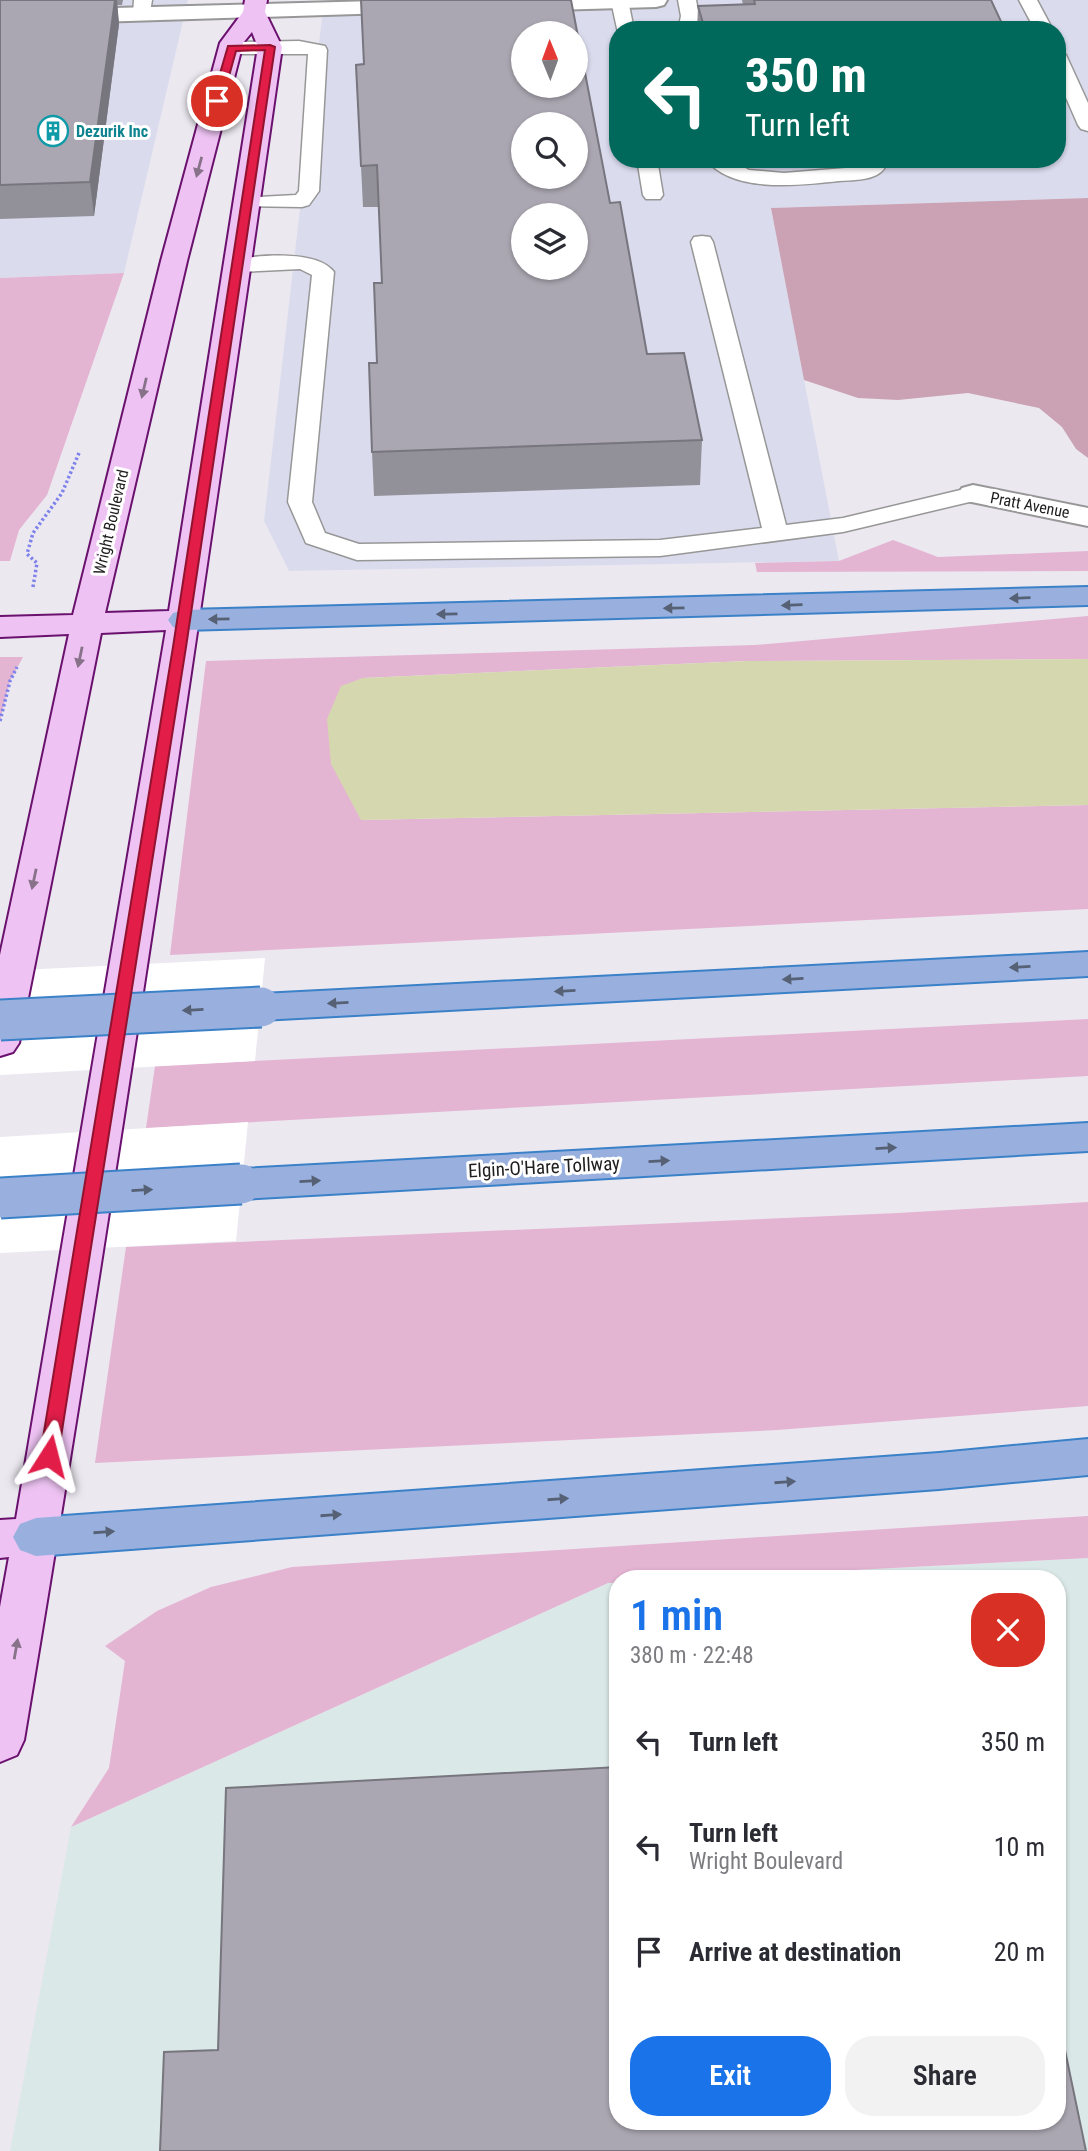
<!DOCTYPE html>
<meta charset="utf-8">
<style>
:root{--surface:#fff;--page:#f2f2f3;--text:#2b2b33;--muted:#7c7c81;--accent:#1a73e8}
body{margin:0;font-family:"Roboto Condensed",sans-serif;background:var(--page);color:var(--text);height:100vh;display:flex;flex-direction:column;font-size:26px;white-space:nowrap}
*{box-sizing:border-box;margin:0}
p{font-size:23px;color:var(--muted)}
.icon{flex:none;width:38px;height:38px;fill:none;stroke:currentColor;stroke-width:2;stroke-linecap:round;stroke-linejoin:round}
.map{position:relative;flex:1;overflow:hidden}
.sheet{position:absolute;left:609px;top:1570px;width:457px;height:560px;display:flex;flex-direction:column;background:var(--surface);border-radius:28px;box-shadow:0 2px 5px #0004}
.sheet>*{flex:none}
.banner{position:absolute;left:609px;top:21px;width:457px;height:147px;border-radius:28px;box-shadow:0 2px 5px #0004;background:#00695c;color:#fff;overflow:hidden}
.needle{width:46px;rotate:359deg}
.controls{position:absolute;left:511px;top:21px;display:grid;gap:14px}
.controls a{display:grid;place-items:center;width:77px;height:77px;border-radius:50%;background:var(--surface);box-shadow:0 2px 5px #0004;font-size:35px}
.pin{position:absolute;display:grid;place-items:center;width:60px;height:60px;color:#fff;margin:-30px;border:4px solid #fff;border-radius:50%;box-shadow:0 2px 7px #0007}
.me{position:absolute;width:77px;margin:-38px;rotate:9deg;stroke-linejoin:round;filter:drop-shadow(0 0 5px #0008)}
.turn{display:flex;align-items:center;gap:24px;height:147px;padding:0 21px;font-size:32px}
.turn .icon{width:91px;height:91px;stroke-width:2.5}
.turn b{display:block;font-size:49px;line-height:60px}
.round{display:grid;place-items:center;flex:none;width:74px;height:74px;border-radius:28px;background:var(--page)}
.summary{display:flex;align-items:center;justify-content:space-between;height:119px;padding:0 21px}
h1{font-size:42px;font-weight:600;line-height:52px;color:var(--accent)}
.action{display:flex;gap:14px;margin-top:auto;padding:14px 21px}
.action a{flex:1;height:80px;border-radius:28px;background:var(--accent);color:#fff;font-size:28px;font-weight:600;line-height:80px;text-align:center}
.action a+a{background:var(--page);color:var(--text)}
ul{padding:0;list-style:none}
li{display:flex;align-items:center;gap:21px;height:105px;padding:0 21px}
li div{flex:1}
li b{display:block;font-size:26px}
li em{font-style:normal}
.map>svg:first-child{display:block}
.commercial{fill:#dadcee;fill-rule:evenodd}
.industrial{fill:#dbe8e8}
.grass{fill:#e4b4d3}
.forest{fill:#caa2b4}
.water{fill:#d5d8ae}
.pier{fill:#fff}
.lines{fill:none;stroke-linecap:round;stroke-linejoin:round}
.lane-casing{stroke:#979797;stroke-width:3}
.street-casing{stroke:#979797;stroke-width:4}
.secondary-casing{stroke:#6a116e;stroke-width:4}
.highway-casing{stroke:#3b81c8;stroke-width:4}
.path{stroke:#7e83eb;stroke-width:3.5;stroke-dasharray:2.5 2.5;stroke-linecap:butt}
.lane{fill:#fff;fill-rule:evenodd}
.street{fill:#fff;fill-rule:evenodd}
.secondary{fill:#eec3f3;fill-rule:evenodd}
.highway{fill:#99b0de;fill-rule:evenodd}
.highway-bridge-casing{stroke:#3b81c8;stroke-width:43;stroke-linecap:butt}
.highway-bridge{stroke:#99b0de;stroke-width:39}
.wall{fill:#929099}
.shaded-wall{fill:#77757d}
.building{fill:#aaa7b2;stroke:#77757d;stroke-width:2;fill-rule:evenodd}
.oneway{fill:#87728a}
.oneway2{fill:#566175}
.route{fill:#e11d48;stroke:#92132f;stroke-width:2}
.labels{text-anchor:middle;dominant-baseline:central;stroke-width:6;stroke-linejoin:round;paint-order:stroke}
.far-culture-label{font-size:16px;font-weight:bold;fill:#0d838f;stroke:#fff;text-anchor:start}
.far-street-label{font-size:16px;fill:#202020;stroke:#fff}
.street-label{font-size:19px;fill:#202020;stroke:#fff}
</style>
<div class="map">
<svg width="1088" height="2151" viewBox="0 0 1088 2151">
<rect width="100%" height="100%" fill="#ece8f0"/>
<g class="commercial">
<polygon points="0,0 188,0 124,273 0,278"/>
<path d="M324 0H1088V198L771 208 839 561 289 571 264 521ZM618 30H1057V159H618ZM523 33H576V86H523ZM523 124H576V177H523ZM523 215H576V268H523Z"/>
</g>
<polygon class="industrial" points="1088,1558 1088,2151 10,2151 71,1827 608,1583 618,1583 618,2121 1057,2121 1057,1578 696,1578"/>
<g class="grass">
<polygon points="124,273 47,495 19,530 10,561 0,561 0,278"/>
<polygon points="893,540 938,557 1088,551 1088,571 757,572 755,563 839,561"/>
<polygon points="1088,616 1088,659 746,661 363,678 361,820 1088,805 1088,909 170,955 206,661 755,645"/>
<polygon points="0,657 23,657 10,681 0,721"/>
<polygon points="1088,1019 1088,1076 146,1128 155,1066"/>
<polygon points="1088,1202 1088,1406 777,1430 95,1463 126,1247 898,1213"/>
<polygon points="1088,1516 1088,1558 696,1578 618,1578 618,1583 608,1583 71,1827 109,1768 125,1661 105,1646 157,1611 211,1587 292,1567"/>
</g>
<polygon class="forest" points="1088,198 1088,458 1076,449 1062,427 1039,408 968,393 898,400 858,398 804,380 771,208"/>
<polygon class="water" points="1088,659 1088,805 361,820 331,764 327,719 341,686 363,678 746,661"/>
<g class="pier">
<polygon points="265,958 255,1061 0,1075 0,971"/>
<polygon points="248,1122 236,1241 0,1253 0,1137"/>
</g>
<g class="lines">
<g class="lane-casing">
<g id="lane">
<polygon points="134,0 152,0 149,18 135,18 133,14"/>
<polygon points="678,0 696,0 699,16 696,30 678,30 681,16"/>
<polygon points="1019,0 1037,0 1053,30 1035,30"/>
<polygon points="611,1 628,0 634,30 618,30 618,33"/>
<polygon points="299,41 325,46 327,50 319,191 309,205 302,207 240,206 237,202 240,198 296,195 299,191 308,54 232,54 223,48 232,42"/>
<polygon points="1057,49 1066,55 1088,103 1088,131 1081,129 1078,125 1057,77"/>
<polygon points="637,159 657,159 663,195 660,199 646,199 643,195"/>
<path d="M706 159H729L749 170 784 173 858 167 870 159H890C887 163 884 170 881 172 870 181 852 180 839 181 801 185 732 194 706 159Z"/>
<path d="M702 236 710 237 713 242 786 525 843 518 973 487 982 489 985 494 982 499 843 532 660 556 357 560 306 543 288 502 312 275 300 269 238 272 230 271 227 266 230 261C255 255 317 249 334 272L312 502 325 533 359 544 660 540 762 528 691 242 694 237Z"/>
</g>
</g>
<g class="street-casing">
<g id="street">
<polygon points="413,0 421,2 424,7 421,12 0,25 0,11"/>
<polygon points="511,0 667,0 664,5 656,7 519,11 511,9 508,4"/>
<polygon points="973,485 1088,508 1088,526 962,500 958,494 962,488"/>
</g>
</g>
<g class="secondary-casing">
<path id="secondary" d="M245 0H267L265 12 282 47C201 612 118 1177 24 1740L17 1755 0 1762V1607L9 1557 0 1558V1520L16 1519 166 630 101 633 19 1043 13 1052 0 1056V955L69 634 0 637V617L73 615 161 261 220 43 243 12ZM252 32 258 47 169 611 105 613 187 261 243 43Z"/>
</g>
<g class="highway-casing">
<g id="highway">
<polygon points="1088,587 1088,605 184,630 173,627 168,620 173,613 184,610"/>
<polygon points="1088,952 1088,976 261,1020 248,1016 242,1007 248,998 261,994"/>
<polygon points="1088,1123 1088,1151 241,1199 227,1194 221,1184 227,1174 241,1169"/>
<polygon points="1088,1439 1088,1475 939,1489 36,1556 20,1550 13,1537 20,1524 36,1518 939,1453"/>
</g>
</g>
<g class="path">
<polyline points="33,587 37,563 27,554 33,533 62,493 79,453"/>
<polyline points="0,721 10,681 17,667"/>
</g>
<use href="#lane" class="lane"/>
<use href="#street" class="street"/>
<use href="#secondary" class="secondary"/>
<use href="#highway" class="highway"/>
<g class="highway-bridge-casing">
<g id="highway-bridge">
<polyline points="0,1020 261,1007"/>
<polyline points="0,1198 241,1184"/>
</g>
</g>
<use href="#highway-bridge" class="highway-bridge"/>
</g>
<g class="wall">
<polygon points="0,0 123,0 122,5 117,5 119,24 94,216 0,219"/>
<polygon points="742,0 991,0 1005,30 697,30 698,6 743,5"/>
<polygon points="356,65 610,203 647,354 702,440 700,485 374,496 372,452 382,283 379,207 363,207"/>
</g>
<polygon class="shaded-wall" points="115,0 117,0 119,24 94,216 90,182"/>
<g class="building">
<polygon points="0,0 115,0 90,182 0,185"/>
<path d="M361 0H571L610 203 620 202 647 354 684 353 702 440 372 452 369 363H377L374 283H382L377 165 361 166 356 65 364 64ZM523 33H576V86H523ZM523 124H576V177H523ZM523 215H576V268H523Z"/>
<polygon points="754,0 991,0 1005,30 705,30 698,6 755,4"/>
<polygon points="618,1767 618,2121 1057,2121 1057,2012 1086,2151 160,2151 164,2052 218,2050 226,1788"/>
</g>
<defs><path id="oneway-solid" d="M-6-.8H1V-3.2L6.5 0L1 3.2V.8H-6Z" transform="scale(1.75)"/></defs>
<g class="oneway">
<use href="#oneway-solid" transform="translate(199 167) rotate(105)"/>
<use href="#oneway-solid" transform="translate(144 388) rotate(103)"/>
<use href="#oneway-solid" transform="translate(80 657) rotate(102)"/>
<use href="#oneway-solid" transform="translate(34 879) rotate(102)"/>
<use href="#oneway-solid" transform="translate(16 1649) rotate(-80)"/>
</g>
<g class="oneway2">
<use href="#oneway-solid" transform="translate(1020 598) rotate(178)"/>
<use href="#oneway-solid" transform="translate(792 605) rotate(178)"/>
<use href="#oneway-solid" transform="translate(674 608) rotate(179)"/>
<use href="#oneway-solid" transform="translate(447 614) rotate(179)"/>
<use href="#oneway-solid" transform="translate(219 619) rotate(179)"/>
<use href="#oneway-solid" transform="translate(1020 967) rotate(177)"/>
<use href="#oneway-solid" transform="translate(793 979) rotate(177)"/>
<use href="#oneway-solid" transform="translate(565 991) rotate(177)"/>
<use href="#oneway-solid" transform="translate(338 1003) rotate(177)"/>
<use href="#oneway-solid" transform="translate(193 1010) rotate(177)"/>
<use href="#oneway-solid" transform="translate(886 1148) rotate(-3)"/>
<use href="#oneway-solid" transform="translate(659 1161) rotate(-3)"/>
<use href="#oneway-solid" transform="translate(310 1181) rotate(-3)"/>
<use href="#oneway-solid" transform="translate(142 1190) rotate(-3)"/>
<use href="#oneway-solid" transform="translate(785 1482) rotate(-4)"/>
<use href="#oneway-solid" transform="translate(558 1499) rotate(-4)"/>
<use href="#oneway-solid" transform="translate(331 1515) rotate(-4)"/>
<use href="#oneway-solid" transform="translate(104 1532) rotate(-4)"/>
</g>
<polygon class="route" points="270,45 275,47 186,647 58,1456 55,1461 49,1463 43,1461 40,1456 173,647 265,50 236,51 222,101 217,104 212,101 228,46"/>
<defs>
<g id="building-ring" transform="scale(1.575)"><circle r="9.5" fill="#fff" stroke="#0f9aa8" stroke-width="1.5"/><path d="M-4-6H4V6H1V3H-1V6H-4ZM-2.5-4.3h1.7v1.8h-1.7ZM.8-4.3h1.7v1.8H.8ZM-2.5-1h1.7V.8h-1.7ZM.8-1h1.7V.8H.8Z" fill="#0f9aa8"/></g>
</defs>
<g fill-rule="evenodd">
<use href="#building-ring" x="53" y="131"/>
</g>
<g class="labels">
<g class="far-culture-label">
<text x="76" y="131">Dezurik Inc</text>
</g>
<g class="far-street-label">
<text transform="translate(1030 505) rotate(11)">Pratt Avenue</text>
<text transform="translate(111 522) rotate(-77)">Wright Boulevard</text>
</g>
<g class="street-label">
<text transform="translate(544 1167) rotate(-3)">Elgin-O'Hare Tollway</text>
</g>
</g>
</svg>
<div class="controls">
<a><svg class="needle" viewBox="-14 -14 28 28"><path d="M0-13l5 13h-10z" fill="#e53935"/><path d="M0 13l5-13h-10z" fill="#7c7c81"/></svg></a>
<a><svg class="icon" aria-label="search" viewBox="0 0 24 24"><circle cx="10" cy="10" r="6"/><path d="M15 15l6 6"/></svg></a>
<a><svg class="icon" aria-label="layers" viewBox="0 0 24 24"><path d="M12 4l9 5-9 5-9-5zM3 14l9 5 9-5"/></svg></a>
</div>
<div class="pin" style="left:217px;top:101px;background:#d93025"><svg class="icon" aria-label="arrive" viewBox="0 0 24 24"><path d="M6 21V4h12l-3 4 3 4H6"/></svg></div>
<svg class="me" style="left:49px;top:1456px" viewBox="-20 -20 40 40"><path d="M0-17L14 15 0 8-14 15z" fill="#e11d48" stroke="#fff" stroke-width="4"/></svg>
<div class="banner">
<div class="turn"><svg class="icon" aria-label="left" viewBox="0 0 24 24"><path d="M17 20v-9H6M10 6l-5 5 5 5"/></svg><div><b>350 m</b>Turn left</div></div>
</div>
<section class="sheet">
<div class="summary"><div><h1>1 min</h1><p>380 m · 22:48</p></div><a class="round" style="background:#d93025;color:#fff"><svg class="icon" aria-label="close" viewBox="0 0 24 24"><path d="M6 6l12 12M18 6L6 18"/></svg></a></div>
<ul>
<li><svg class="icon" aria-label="left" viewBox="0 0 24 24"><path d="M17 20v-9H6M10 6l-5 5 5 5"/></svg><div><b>Turn left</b></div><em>350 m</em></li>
<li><svg class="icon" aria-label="left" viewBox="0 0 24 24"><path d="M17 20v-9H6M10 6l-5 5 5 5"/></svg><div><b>Turn left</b><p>Wright Boulevard</p></div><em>10 m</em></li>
<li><svg class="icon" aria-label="arrive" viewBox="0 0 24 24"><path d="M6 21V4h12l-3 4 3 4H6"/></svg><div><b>Arrive at destination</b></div><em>20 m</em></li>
</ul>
<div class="action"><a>Exit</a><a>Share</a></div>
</section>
</div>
